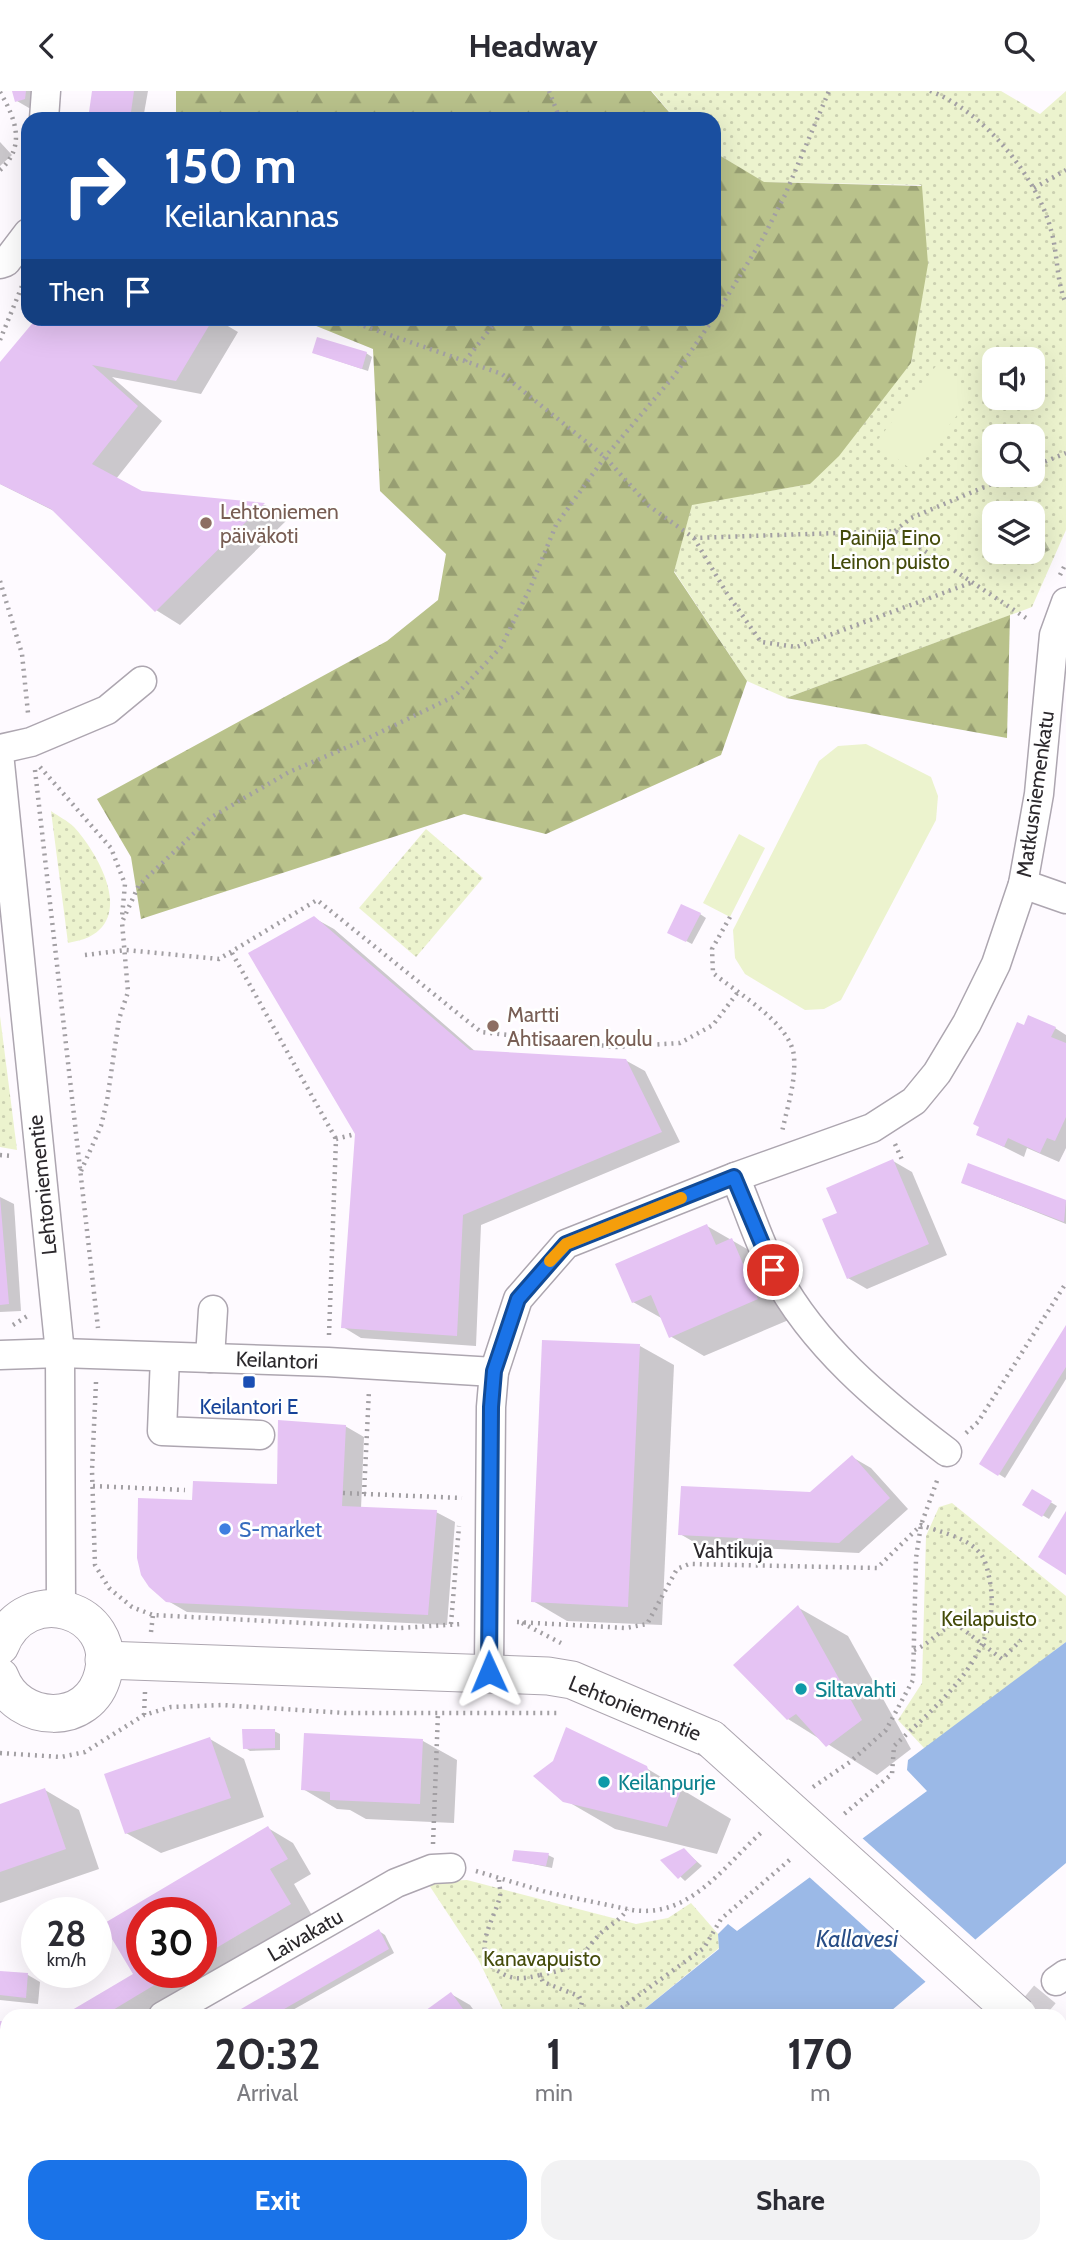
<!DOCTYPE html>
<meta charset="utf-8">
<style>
:root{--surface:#fff;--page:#f2f2f3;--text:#2b2b33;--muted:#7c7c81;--accent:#1a73e8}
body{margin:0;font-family:Cabin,sans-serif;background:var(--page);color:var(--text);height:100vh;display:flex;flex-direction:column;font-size:26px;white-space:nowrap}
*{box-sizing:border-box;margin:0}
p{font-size:23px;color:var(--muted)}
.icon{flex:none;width:38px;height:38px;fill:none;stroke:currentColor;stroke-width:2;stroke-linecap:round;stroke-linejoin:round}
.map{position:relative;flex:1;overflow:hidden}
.sheet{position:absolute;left:0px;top:1918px;width:1068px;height:245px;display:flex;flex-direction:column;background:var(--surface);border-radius:21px 21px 0 0;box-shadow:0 7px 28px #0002}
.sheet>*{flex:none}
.guide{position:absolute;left:21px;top:21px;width:700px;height:214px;border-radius:21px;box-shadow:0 7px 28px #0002;background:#1a4fa0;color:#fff;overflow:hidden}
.buttons{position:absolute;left:982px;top:256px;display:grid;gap:14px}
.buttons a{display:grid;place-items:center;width:63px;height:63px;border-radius:14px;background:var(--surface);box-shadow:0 7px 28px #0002;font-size:35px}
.speed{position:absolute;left:21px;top:1806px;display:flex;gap:14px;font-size:35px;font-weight:700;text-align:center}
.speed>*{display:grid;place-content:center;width:91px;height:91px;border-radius:50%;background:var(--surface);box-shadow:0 7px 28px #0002;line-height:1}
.speed small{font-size:18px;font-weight:400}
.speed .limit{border:10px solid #d22;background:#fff;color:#111}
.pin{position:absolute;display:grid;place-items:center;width:60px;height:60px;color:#fff;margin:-30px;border:4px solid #fff;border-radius:50%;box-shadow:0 2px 7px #0007}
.me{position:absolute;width:77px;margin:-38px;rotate:359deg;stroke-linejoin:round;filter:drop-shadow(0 0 5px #0008)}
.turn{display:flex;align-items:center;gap:24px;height:147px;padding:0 28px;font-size:32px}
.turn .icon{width:91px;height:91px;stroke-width:2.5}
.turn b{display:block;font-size:49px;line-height:60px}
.then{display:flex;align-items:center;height:66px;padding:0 28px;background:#0003;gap:14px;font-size:26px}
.eta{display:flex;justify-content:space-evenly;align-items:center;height:119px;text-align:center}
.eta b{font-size:42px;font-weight:800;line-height:49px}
.button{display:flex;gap:14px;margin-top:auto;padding:14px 28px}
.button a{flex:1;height:80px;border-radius:21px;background:var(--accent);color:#fff;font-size:28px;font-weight:800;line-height:80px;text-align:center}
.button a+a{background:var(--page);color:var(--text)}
header{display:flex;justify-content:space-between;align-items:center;height:91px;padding:0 28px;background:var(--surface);font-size:32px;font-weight:800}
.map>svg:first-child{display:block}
.grass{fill:url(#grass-dots);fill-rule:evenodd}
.forest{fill:url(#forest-firs)}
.garden{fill:#ecf3ce}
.water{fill:#9bb9e7}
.pier{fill:#fefaff}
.shadow{fill:#0003;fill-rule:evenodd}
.building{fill:#e5c3f3}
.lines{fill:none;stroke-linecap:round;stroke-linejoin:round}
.minor-tunnel{stroke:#d4d0d5;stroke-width:28;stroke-dasharray:28 14;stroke-linecap:butt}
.minor-casing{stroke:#ada6b0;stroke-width:31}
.major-casing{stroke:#ada6b0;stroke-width:39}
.path{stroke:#a29fa3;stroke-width:4.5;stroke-dasharray:2 5;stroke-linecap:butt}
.minor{stroke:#fff;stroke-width:28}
.major{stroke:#fff;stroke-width:37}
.major-bridge-casing{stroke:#ada6b0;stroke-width:39;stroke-linecap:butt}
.major-bridge{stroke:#fff;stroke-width:37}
.route-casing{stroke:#114b97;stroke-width:18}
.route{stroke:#1a73e8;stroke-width:12}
.slow{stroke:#f59e0b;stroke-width:12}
.education-dot{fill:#8d6e63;stroke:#fff;stroke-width:2.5}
.transit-dot{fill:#1a4fb4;stroke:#fff;stroke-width:2.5}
.shop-dot{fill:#3f7fe0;stroke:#fff;stroke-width:2.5}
.culture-dot{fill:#0f9aa8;stroke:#fff;stroke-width:2.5}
.labels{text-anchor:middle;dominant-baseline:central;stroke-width:5;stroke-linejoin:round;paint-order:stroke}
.education-label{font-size:21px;fill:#785e54;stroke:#fff;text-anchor:start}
.park-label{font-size:21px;fill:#444b0a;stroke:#fff}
.street-label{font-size:21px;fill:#2b282c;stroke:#fff}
.transit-label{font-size:21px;fill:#164399;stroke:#fff}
.shop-label{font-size:21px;fill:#366cbe;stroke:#fff;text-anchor:start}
.culture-label{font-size:21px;fill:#0d838f;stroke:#fff;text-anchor:start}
.water-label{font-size:23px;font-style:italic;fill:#274d86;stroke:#fff}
</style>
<header><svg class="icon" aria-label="back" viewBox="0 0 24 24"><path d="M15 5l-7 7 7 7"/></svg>Headway<svg class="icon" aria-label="search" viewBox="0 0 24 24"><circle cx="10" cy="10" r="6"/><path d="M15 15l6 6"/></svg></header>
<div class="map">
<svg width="1066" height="2163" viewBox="0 0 1066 2163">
<defs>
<pattern id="grass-dots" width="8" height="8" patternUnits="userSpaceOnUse" patternTransform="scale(1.75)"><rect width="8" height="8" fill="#ecf3ce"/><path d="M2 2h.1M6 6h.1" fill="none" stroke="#cbd0b1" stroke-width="1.8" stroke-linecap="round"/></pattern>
<pattern id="forest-firs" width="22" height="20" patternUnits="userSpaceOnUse" patternTransform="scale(1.75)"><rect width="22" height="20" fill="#b9c28b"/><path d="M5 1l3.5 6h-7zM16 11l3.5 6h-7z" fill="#979e72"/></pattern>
</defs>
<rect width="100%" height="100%" fill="#fefaff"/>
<g class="grass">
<path d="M652 0H1001L1040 23 1066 0V439L1032 516 786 607 747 590 674 480 692 413 810 393 911 272 916 232 921 94 763 91 714 61V28H675ZM994 268H1032V306H994ZM994 345H1032V383H994ZM994 422H1032V460H994Z"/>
<path d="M51 720C58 725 68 730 74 736 97 761 134 824 89 846 83 849 75 850 68 852Z"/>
<polygon points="426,738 483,787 416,866 359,817"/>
<polygon points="0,925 17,1059 0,1056"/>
<polygon points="952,1412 1066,1505 1066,1551 925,1658 898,1629 922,1592 926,1445 939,1416"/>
<polygon points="467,1789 636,1833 668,1827 691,1812 718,1843 719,1857 636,1925 506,1925 479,1870 427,1791"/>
</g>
<g class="forest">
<polygon points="176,0 651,0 675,28 176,28"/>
<polygon points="714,61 764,91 922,95 928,173 911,272 839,365 810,393 692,414 674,481 747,590 721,664 546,743 464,723 141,828 131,766 97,708 387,550 438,509 446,463 380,400 373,258 299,228 714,228"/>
<polygon points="1010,524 1007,647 786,607"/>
<polygon points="1061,2033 1066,2037 1066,2163 862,2163 868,2156 1060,2156"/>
</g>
<g class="garden">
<polygon points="936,275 973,304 913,380 876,351"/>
<polygon points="866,653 931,686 938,705 936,729 841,909 824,918 805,919 745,883 735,867 733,839 819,670 838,655"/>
<polygon points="739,743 765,757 730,826 703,812"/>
</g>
<g class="water">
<polygon points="1066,1551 1066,1772 885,1925 636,1925 719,1858 718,1843 728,1833 737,1840 927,1700 907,1679 908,1669"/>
<polygon points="238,2156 614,2156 607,2163 225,2163"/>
</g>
<polygon class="pier" points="860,1745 978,1851 928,1893 807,1784"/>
<g class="shadow">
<polygon points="14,0 39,0 37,15 29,17 17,10"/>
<polygon points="94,0 148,0 143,28 92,28"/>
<polygon points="0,51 12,64 0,75"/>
<polygon points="39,228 216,228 238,241 201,303 112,286 162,330 116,388 141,402 265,414 289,427 180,534 156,519 56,421 0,393 0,274"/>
<polygon points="314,262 366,262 372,266 368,280"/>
<polygon points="1032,434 1038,438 1050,459 1039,465 1033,461"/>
<polygon points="700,823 706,827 692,853 669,841"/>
<polygon points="314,827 334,838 476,961 625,969 645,980 680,1051 481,1134 476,1255 361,1247 343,1236 357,1043"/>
<polygon points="1055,937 1066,944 1066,1057 1059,1071 1027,1057 1024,1066 978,1043"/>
<polygon points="893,1070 912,1081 947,1164 867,1198 848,1187"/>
<polygon points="970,1074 1066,1110 1066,1133 963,1092"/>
<polygon points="0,1106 14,1113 21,1220 0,1221"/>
<polygon points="707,1135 766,1169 791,1228 704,1265 670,1245 663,1228 633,1211"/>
<polygon points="1066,1237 1066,1288 1005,1387 981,1372"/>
<polygon points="640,1255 674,1274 662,1534 567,1530 533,1510"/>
<polygon points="345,1335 364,1346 361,1418 436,1421 455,1431 447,1534 187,1521 168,1510 194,1411 278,1395"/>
<polygon points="852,1366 871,1377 908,1418 859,1462 699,1454 680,1443 811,1403"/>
<polygon points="1032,1400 1057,1415 1049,1428 1024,1413"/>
<polygon points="799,1517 848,1545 911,1658 877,1684 788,1628"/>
<polygon points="274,1640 280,1643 280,1659 250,1660 244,1656"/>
<polygon points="210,1648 244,1668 264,1726 161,1762 126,1742"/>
<polygon points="423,1650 457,1669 454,1732 366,1728 350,1719 337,1718 303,1698"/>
<polygon points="646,1677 731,1728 717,1763 615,1738 565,1709"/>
<polygon points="45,1699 79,1719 99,1778 0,1812 0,1715"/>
<path d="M268 1737 293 1752 311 1783 294 1793 314 1828 150 1925H66L136 1883 106 1834ZM142 1822H201V1881H142Z"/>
<polygon points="684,1759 702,1775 685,1790 663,1769"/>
<polygon points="548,1764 554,1767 552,1777 514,1769"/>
<polygon points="379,1840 385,1844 394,1862 282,1925 233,1925"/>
<polygon points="0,1881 28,1884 40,1891 38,1913 0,1909"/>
<polygon points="451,1903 470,1914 478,1925 421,1925"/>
<polygon points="0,1932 7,1933 7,1959 0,1958"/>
<polygon points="90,2156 180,2156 176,2163 85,2163"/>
</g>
<g class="building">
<polygon points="12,0 26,0 25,8 15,11"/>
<polygon points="92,0 134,0 130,28 88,28"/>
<polygon points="36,228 213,228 176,290 92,274 138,315 92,373 142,400 265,412 155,521 51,418 0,393 0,271"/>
<polygon points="317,246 367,261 362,278 312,262"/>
<polygon points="1032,432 1045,455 1032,462"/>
<polygon points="681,813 701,822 686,851 667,842"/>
<polygon points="314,825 470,959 626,968 662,1041 463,1124 457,1245 341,1237 355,1043 248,862"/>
<polygon points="1028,924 1056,936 1051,946 1066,952 1066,1026 1055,1050 1047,1047 1040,1062 1008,1047 1004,1056 976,1044 979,1036 973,1033 1017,931 1024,934"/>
<polygon points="893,1068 929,1153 847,1188 822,1128 837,1122 826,1097"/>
<polygon points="968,1072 1066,1109 1064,1131 961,1092"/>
<polygon points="0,1106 9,1213 0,1214"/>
<polygon points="707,1133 716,1154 732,1147 758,1208 669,1247 651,1204 632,1212 615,1173"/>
<polygon points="1066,1234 1066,1276 998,1385 979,1373"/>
<polygon points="542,1249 640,1253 628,1516 531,1511"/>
<polygon points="278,1329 346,1334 342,1415 437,1419 428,1524 175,1512 166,1511 149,1496 141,1484 137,1467 138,1407 192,1409 193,1390 277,1393"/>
<polygon points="852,1364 890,1407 839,1452 678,1444 681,1395 810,1401"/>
<polygon points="1032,1398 1052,1410 1042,1426 1022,1414"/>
<polygon points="1066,1420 1066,1484 1038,1466"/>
<polygon points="798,1514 862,1629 826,1656 796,1623 787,1629 733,1574"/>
<polygon points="566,1636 647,1675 650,1685 682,1697 667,1736 563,1711 533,1685 553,1670"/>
<polygon points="242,1638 275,1638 275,1657 243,1658"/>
<polygon points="304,1642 423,1648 420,1713 330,1709 330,1701 301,1699"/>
<polygon points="210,1646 231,1707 125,1743 104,1683"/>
<polygon points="45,1697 66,1758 0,1781 0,1713"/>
<polygon points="268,1735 288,1768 270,1778 291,1813 201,1866 201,1822 142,1822 142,1881 176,1881 103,1925 62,1925 133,1883 103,1833"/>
<polygon points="684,1757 697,1771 678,1788 660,1769"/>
<polygon points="514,1759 549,1762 546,1775 512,1770"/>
<polygon points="379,1838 389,1858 272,1925 229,1925"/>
<polygon points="0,1880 28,1882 26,1907 0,1904"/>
<polygon points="451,1901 468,1925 418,1925"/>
<polygon points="0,1930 7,1931 7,1953 0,1953"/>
<polygon points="7,2149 7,2156 25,2163 0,2163"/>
<polygon points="88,2156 154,2156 150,2163 83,2163"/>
</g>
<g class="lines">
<polyline class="minor-tunnel" points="1027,1925 1056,1890"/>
<g class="minor-casing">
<g id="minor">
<polyline points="44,28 46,0"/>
<polyline points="0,173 6,171 28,142"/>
<polyline points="0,658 31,651 107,619 142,590"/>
<polyline points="0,672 60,1262 61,1517"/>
<polyline points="1023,793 1066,808"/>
<path d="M735 1086C748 1116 758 1150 774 1180 812 1254 881 1311 947 1361"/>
<polyline points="0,1264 60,1262 328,1271 494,1281"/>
<polyline points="165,1266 162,1340 260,1344"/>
<polyline points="210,1267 213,1219"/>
<polyline points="489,1581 491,1316 494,1281 518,1208 566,1153 735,1086 872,1037 914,1010 937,982 967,932 996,873 1023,793 1039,703 1054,544 1066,511"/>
<polyline points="1056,1890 1066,1883"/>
<polyline points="163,1925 396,1792 432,1778 451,1777"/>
<polyline points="0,2018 7,2014"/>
<polyline points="833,2163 838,2156"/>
</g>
</g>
<g class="major-casing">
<g id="major">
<path d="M0 1555C26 1489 119 1518 103 1583 90 1637 17 1633 0 1586"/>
<polyline points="104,1569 548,1585 572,1589 711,1648"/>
<polyline points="1060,1963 1066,1968"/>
</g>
</g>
<g class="path">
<polyline points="549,0 560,28"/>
<path d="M930 0C982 19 1037 85 1051 139 1058 163 1056 189 1066 213"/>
<path d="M0 1C16 28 26 56 0 79"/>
<polyline points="1034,97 1066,79"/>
<polyline points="714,227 763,147 785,104 829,0"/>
<polyline points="344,228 502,283 605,366 649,415 694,447 895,440 1029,529"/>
<polyline points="0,249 22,195"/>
<polyline points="465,270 498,228"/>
<polyline points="1032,376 1066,362"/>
<polyline points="895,440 911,427 1015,383"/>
<polyline points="694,447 726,501 761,551 797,556 973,491"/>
<polyline points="1060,484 1066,472"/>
<polyline points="0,490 22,563 28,622"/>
<polyline points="40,676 111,757 125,793 122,826"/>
<polyline points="35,679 98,1237"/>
<path d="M730 826 712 858 713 882C737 902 792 933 794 966 796 991 787 1017 782 1041"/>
<polyline points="232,862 336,1048"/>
<polyline points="85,864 126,859 219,868 317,809 481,941 616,956 680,952 713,934 738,901"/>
<polyline points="895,1053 903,1071"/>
<polyline points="0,1064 13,1065"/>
<polyline points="81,1080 101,1035 107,1010 119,928 128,901 122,831 139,794 210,727 289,681 362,650 455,605 501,556 531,495 556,434 605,366 674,285 713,228"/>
<polyline points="13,1234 29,1224"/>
<polyline points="329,1244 336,1048 355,1043"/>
<polyline points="96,1291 92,1380 95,1474 109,1497 132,1516 153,1524 400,1537 462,1533"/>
<polyline points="966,1342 978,1331 1066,1192"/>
<polyline points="93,1395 185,1399"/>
<polyline points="343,1402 462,1407"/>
<polyline points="364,1403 369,1299"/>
<path d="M517 1531 626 1537 647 1533 677 1478 689 1473 877 1477 921 1434C940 1441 966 1446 979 1461 986 1468 988 1481 990 1491 1003 1562 939 1612 894 1655L892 1683 843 1724"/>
<polyline points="522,1532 561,1552"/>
<polyline points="451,1533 459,1435"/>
<polyline points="151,1541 153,1524"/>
<path d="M914 1559C931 1553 940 1537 956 1533L1002 1568 1021 1549"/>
<polyline points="144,1624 145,1601"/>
<polyline points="0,1662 61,1666 85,1661 144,1624 171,1616 222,1614 345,1622 557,1622"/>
<polyline points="813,1696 850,1671 886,1639 913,1589 916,1467 921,1434 938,1387"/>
<polyline points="433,1753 438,1622"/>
<path d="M476 1780 546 1801 627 1818C689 1831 723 1775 764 1739"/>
<path d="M499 1789C499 1794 501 1800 500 1805 495 1828 469 1862 498 1880 513 1890 523 1888 540 1884L543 1891 579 1905 582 1911 580 1919 570 1925"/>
<path d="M540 1884C586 1875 573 1870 602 1841 610 1834 622 1828 627 1818"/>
<polyline points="610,1925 704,1857 721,1828 793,1766"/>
<polyline points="1060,2001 1066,2006"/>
</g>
<use href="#minor" class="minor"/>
<use href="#major" class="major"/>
<g class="major-bridge-casing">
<polyline id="major-bridge" points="711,1648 1018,1925"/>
</g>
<use href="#major-bridge" class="major-bridge"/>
</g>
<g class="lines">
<g class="route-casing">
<polyline id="route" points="489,1581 491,1316 494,1280 518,1208 566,1153 734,1086 773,1179"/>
</g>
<use href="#route" class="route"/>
<polyline class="slow" points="550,1170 566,1153 681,1107"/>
</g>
<g class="education-dot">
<circle cx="206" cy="432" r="7"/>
<circle cx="493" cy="935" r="7"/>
</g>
<rect class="transit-dot" x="242" y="1284" width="14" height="14" rx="3.5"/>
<circle class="shop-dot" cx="225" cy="1438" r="7"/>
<g class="culture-dot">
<circle cx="801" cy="1598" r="7"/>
<circle cx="604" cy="1691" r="7"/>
</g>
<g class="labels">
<g class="education-label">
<text x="220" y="420">Lehtoniemen<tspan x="220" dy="24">päiväkoti</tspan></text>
<text x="507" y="923">Martti<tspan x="507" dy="24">Ahtisaaren koulu</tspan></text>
</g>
<g class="park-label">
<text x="890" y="446">Painija Eino<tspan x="890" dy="24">Leinon puisto</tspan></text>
<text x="989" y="1527">Keilapuisto</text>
<text x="542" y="1867">Kanavapuisto</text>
</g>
<g class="street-label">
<text transform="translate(1035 703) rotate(-82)">Matkusniemenkatu</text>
<text transform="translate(42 1094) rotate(-96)">Lehtoniementie</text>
<text transform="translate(277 1269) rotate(2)">Keilantori</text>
<text x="733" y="1459">Vahtikuja</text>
<text transform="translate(635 1617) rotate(22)">Lehtoniementie</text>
<text transform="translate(305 1844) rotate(-30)">Laivakatu</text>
</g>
<g class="transit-label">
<text x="249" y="1315">Keilantori E</text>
</g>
<g class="shop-label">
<text x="239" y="1438">S-market</text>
</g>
<g class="culture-label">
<text x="815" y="1598">Siltavahti</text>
<text x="618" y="1691">Keilanpurje</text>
</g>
<g class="water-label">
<text x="857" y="1848">Kallavesi</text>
</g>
</g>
</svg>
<div class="buttons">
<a><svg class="icon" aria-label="sound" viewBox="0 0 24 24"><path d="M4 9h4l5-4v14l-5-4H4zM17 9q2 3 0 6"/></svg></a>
<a><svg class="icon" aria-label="search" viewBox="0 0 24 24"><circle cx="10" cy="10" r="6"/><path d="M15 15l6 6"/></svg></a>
<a><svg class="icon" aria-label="layers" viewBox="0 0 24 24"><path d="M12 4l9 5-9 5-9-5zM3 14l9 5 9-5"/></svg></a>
</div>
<div class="speed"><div>28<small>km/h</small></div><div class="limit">30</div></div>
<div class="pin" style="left:773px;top:1179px;background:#d93025"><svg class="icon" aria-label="arrive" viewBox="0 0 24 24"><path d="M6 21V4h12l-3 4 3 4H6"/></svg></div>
<svg class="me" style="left:489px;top:1581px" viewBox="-20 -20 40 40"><path d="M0-17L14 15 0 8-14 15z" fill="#1a73e8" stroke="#fff" stroke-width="4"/></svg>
<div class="guide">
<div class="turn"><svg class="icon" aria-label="right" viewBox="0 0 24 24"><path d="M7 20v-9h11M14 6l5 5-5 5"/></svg><div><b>150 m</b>Keilankannas</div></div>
<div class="then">Then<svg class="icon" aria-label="arrive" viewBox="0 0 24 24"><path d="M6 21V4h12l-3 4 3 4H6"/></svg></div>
</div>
<section class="sheet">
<div class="eta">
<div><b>20:32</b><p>Arrival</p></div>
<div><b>1</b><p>min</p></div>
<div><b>170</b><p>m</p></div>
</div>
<div class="button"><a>Exit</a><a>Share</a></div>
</section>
</div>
